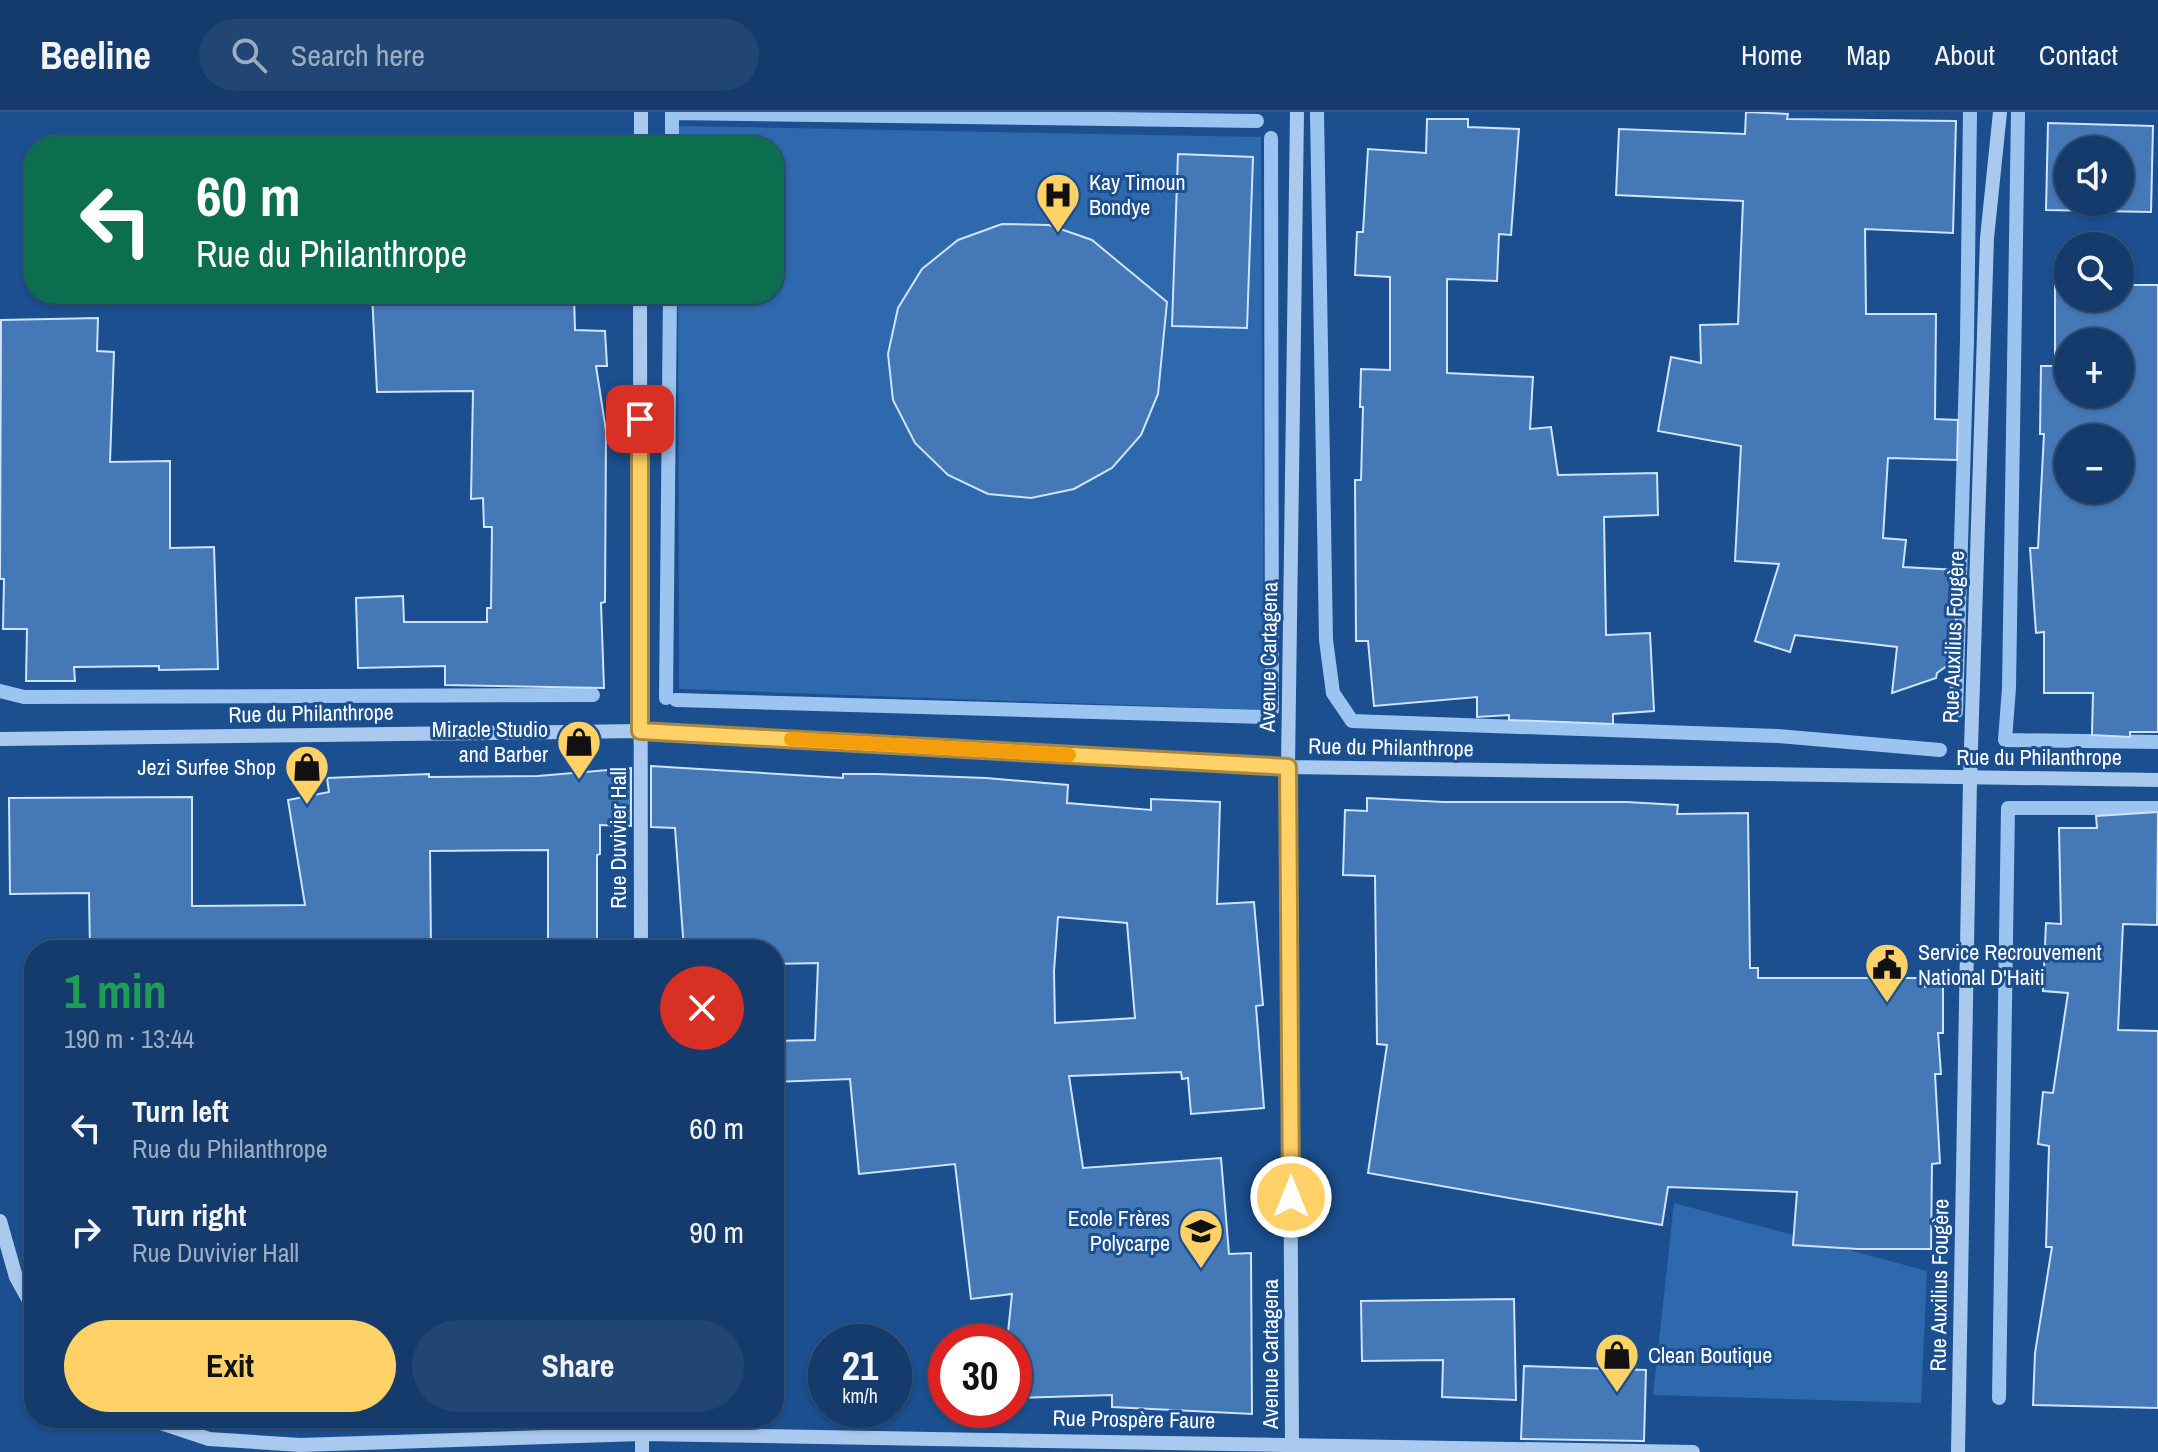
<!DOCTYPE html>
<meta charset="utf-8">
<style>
:root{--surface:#143b6b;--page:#214673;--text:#f1f3f6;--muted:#9dadc1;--line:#33557e;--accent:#ffd166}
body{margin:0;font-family:"Archivo Narrow",sans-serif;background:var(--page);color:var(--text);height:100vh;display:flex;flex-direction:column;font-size:30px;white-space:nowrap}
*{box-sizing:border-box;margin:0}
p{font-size:26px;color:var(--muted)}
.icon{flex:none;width:44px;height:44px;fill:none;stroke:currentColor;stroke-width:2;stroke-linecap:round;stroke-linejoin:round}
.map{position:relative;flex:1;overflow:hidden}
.panel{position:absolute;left:24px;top:828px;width:760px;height:488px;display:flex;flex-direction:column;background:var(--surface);border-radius:32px;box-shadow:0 2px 6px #0004,0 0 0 2px var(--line)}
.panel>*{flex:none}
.hud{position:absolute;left:24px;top:24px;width:760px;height:168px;border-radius:32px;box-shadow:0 2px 6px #0004,0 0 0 2px var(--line);background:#0b6e4f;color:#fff;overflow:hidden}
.tools{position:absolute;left:2054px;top:24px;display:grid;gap:16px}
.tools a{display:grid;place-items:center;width:80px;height:80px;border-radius:50%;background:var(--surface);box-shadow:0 2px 6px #0004,0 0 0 2px var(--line);font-size:40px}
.speed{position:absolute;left:808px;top:1212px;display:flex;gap:16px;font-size:40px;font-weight:700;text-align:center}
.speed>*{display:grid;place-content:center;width:104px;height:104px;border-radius:50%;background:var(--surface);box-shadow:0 2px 6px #0004,0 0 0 2px var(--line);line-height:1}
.speed small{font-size:20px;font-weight:400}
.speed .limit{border:12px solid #d22;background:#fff;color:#111}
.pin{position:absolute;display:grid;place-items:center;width:68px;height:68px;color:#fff;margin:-34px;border-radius:16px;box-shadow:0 4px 12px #0006}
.me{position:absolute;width:88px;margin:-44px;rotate:0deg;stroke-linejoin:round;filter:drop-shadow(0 0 6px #0008)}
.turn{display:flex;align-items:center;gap:28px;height:168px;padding:0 40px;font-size:36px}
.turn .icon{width:104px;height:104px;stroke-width:2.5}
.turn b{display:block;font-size:56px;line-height:68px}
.round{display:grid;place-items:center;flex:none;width:84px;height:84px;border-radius:42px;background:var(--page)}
.overview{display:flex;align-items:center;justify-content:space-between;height:136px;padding:0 40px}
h1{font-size:48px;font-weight:700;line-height:60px;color:#1e9e55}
.button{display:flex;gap:16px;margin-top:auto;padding:16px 40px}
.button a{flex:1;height:92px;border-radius:48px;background:var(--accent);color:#111;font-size:32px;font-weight:700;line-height:92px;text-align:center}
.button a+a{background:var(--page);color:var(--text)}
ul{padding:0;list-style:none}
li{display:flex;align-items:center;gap:24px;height:104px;padding:0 40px}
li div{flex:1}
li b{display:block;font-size:30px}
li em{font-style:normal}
header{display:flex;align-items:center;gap:48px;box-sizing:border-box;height:112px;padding:0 40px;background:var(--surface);border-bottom:2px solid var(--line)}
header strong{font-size:38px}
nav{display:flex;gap:44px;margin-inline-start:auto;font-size:28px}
.search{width:560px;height:72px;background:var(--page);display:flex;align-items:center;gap:20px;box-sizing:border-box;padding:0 28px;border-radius:44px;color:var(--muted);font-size:30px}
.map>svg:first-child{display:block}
.green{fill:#2e69ad}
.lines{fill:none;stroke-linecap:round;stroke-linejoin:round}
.stream{stroke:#9cc4f0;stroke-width:14}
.building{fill:#4478b7;stroke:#cfe3fa;stroke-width:2;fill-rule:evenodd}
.minor{stroke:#a9c9ee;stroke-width:14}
.route-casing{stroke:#a68842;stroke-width:20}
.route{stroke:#ffd166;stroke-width:14}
.slow{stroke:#f59e0b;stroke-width:14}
.labels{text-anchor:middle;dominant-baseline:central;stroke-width:6;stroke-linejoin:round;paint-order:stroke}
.poi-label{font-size:22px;fill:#fff;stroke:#1b4f8f;text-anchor:start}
.street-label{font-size:22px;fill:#fff;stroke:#1b4f8f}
</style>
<header>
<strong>Beeline</strong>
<div class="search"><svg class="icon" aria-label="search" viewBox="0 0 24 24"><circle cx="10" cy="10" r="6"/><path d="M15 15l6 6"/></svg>Search here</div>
<nav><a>Home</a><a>Map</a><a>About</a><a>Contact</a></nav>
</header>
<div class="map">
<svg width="2158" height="1340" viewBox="0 0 2158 1340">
<rect width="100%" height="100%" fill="#1b4f8f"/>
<g class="green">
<polygon points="678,14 1261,25 1264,598 679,577 678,182 774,182 774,34 678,34"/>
<polygon points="1674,1091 1927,1159 1921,1291 1653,1283"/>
</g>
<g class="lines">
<g class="stream">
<polyline points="1317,0 1326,528 1333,581 1352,609 1777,624 1940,638"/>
<polyline points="2018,0 2009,576 2005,628 2158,630"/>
<polyline points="1271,26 1272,598"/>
<polyline points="672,34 672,1 1257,9"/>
<polyline points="0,579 24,585 593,583"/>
<polyline points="666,586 670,182"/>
<polyline points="676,588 1265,605"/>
<polyline points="1956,600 1967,228 1970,0"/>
<polyline points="1999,1286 2008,696 2158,696"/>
</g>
</g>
<g class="building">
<polygon points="1746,0 1788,2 1787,7 1956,9 1953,121 1865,117 1866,202 1936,202 1935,307 1958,308 1957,348 1888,346 1883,426 1906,428 1903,455 1957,458 1955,548 1937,561 1936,566 1892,581 1897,535 1795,523 1790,540 1755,529 1779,452 1735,449 1741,334 1658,319 1671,245 1701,251 1700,213 1738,212 1743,89 1616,83 1619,17 1745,22"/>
<polygon points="1427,7 1468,7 1468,15 1519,17 1511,123 1499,122 1497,169 1447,167 1447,261 1533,265 1530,317 1551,315 1558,363 1657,361 1658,403 1604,405 1606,523 1650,521 1654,599 1613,602 1613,612 1509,608 1509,603 1477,605 1477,585 1374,594 1368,529 1356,529 1355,368 1361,368 1363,295 1360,295 1361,257 1390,258 1390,165 1355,163 1357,120 1363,120 1368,37 1426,41"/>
<path d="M2048 11 2153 14 2151 100 2046 98ZM2068 38H2120V90H2068Z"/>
<polygon points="1178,42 1253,45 1247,216 1172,214"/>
<polygon points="1002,112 1049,113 1092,128 1167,190 1158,282 1141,323 1112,356 1074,377 1031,386 988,382 948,363 915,331 893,288 888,242 898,196 922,157 958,128"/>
<path d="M2055 173H2068V186H2120V173H2158V620H2130V625L2092 623 2093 581H2044V520L2036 521 2030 436H2038L2044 322H2040L2041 254H2055ZM2068 230H2120V282H2068ZM2068 326H2120V378H2068Z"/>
<polygon points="372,182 574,182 575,218 605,219 607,254 596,254 606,319 605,490 601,491 604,576 445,573 445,554 358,556 356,486 403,484 404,510 487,510 487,496 491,496 492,415 484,415 483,386 471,387 473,279 377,280"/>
<polygon points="98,206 97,239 114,240 110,350 170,349 170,436 214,435 218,557 159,558 159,554 74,555 75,569 26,569 27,517 3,517 4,467 0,467 1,208"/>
<path d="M651 654 843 666V662H877L986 666 1068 673 1067 691 1151 698V687L1220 690 1217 792 1254 790 1263 893 1256 894 1264 996 1191 1002 1188 966 1182 967 1181 960 1069 964 1083 1056 1221 1046 1229 1142 1251 1141 1252 1302 1112 1295V1283L1014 1286V1230H1007L1012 1182 971 1187 955 1052 859 1062 850 967 774 970V929L815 928 818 851 774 852V838H684L675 716 651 715ZM1058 805 1127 811 1135 906 1055 911 1054 859Z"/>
<polygon points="631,656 631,714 600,713 600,742 597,743 597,838 548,838 548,738 430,739 431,838 90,838 89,781 10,782 9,686 192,685 192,794 305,793 288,688 329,680 327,666 429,662 429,665 538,664"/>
<polygon points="1367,686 1443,690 1627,690 1678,693 1677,702 1748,701 1750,856 1758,856 1758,866 1924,866 1925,875 1943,873 1943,921 1938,921 1941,962 1935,962 1940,1051 1932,1052 1931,1137 1858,1137 1793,1133 1797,1080 1668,1075 1662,1113 1368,1061 1387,933 1377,932 1375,764 1343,763 1345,698 1367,699"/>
<polygon points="2158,700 2157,813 2123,812 2118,918 2158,919 2158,1296 2033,1293 2035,1241 2052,1135 2046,1135 2049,1034 2038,1032 2043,980 2053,981 2068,881 2043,879 2046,811 2061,812 2059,716 2097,716 2096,704"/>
<polygon points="1514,1187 1516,1288 1442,1285 1443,1248 1362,1249 1361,1189"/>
<polygon points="1524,1254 1646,1258 1644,1329 1521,1327"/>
</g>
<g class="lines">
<g class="minor">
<polyline points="641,34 641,0"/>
<polyline points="640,182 641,838"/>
<polyline points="0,627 640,619 1288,655 2158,668"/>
<polyline points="0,1109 16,1165 34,1198"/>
<polyline points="146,1306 209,1327 300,1333 642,1322 1693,1340"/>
<polyline points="1292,1331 1288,655 1297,0"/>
<polyline points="642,1340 642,1306"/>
<polyline points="1958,1340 1970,667 1987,126 2000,0"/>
</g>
</g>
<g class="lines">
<g class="route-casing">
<polyline id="route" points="640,307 640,619 1288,655 1291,1085"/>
</g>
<use href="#route" class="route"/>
<polyline class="slow" points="791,627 1069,643"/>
</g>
<defs>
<g id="hospital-pin" transform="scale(2.3)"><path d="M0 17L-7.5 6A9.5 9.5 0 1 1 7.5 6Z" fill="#ffd166" stroke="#1b4f8f"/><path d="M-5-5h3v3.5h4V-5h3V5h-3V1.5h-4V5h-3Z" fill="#111"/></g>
<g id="shop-pin" transform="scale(2.3)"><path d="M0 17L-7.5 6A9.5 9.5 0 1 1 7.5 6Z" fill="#ffd166" stroke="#1b4f8f"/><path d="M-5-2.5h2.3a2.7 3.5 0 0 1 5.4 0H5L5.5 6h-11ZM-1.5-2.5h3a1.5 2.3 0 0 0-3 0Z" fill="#111"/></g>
<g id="civic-pin" transform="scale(2.3)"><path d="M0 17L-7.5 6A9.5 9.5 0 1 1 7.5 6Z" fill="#ffd166" stroke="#1b4f8f"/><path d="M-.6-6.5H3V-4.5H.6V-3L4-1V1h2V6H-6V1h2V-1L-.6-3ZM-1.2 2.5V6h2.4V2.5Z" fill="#111"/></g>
<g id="school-pin" transform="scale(2.3)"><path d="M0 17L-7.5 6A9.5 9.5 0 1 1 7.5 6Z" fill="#ffd166" stroke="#1b4f8f"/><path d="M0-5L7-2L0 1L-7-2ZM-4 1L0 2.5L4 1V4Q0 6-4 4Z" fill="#111"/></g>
</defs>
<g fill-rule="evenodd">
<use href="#hospital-pin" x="1058" y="83"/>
<use href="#shop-pin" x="579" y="630"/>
<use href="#shop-pin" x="307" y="655"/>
<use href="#civic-pin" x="1887" y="853"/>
<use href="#school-pin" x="1201" y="1119"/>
<use href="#shop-pin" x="1617" y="1243"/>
</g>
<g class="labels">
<g class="poi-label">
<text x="1089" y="70">Kay Timoun<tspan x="1089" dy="25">Bondye</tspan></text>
<text x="548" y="617" text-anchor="end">Miracle Studio<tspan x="548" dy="25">and Barber</tspan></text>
<text x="276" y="655" text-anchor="end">Jezi Surfee Shop</text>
<text x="1918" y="840">Service Recrouvement<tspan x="1918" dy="25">National D'Haiti</tspan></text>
<text x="1170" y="1106" text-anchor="end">Ecole Frères<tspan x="1170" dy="25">Polycarpe</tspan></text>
<text x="1648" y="1243">Clean Boutique</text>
</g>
<g class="street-label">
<text transform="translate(1953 525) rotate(-88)">Rue Auxilius Fougère</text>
<text transform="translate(1268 545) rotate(-89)">Avenue Cartagena</text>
<text transform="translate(311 601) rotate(-1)">Rue du Philanthrope</text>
<text transform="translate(1391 635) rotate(1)">Rue du Philanthrope</text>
<text x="2039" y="645">Rue du Philanthrope</text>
<text transform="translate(618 726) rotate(-90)">Rue Duvivier Hall</text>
<text transform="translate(1939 1173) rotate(-89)">Rue Auxilius Fougère</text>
<text transform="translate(1270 1242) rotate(-90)">Avenue Cartagena</text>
<text transform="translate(1134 1307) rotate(1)">Rue Prospère Faure</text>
</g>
</g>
</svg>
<div class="tools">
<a><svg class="icon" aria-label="sound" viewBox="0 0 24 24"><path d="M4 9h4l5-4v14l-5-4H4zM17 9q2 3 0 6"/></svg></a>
<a><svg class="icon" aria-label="search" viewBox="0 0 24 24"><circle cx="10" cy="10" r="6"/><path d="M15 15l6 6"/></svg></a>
<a>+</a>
<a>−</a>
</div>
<div class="speed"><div>21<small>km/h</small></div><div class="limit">30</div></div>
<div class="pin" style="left:640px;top:307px;background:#d93025"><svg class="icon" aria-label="arrive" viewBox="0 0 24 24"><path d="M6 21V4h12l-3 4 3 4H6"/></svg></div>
<svg class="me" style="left:1291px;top:1085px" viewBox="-20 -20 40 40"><circle r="17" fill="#ffd166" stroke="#fff" stroke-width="3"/><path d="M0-11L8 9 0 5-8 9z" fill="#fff"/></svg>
<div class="hud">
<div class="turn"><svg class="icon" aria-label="left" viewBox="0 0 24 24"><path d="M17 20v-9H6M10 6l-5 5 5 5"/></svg><div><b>60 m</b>Rue du Philanthrope</div></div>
</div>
<section class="panel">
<div class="overview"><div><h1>1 min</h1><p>190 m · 13:44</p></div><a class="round" style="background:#d93025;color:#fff"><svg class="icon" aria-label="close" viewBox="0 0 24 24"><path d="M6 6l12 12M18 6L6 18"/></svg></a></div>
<ul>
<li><svg class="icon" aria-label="left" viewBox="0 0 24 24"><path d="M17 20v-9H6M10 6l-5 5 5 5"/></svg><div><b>Turn left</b><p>Rue du Philanthrope</p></div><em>60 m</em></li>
<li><svg class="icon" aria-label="right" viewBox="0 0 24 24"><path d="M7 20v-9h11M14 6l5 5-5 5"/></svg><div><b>Turn right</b><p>Rue Duvivier Hall</p></div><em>90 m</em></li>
</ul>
<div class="button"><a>Exit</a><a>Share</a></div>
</section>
</div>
